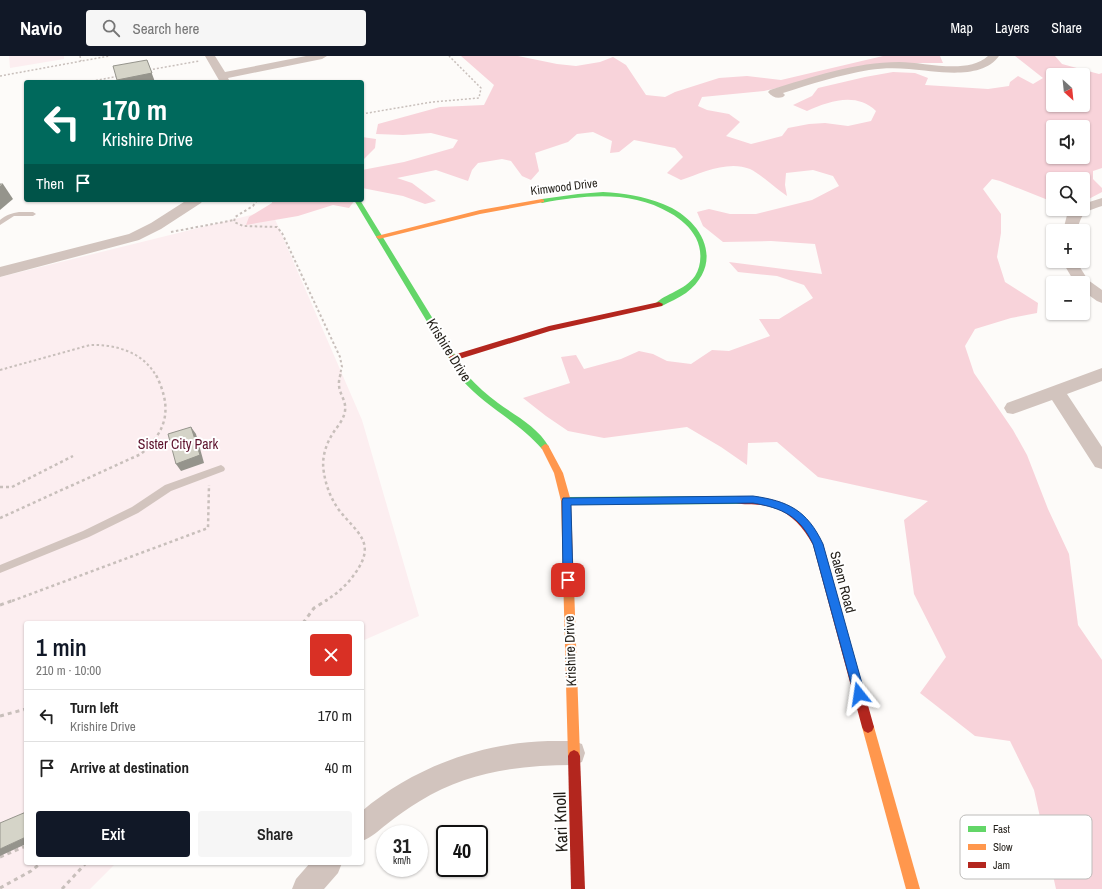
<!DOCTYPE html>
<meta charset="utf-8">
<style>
:root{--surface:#fff;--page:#f6f6f6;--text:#222;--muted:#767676;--line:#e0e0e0;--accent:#111827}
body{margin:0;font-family:"Archivo Narrow",sans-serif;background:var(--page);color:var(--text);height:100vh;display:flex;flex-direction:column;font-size:15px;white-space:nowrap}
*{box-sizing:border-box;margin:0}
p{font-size:13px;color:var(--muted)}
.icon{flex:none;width:22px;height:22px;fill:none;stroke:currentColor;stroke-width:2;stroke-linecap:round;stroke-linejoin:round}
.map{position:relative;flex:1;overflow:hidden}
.drawer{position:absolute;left:24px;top:565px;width:340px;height:244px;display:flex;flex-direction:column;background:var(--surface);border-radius:4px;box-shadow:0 1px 3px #0004}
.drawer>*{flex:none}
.hud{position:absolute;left:24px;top:24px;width:340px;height:122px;border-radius:4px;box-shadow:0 1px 3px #0004;background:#00695c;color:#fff;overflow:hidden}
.needle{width:26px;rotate:153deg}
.controls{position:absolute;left:1046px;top:12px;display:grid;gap:8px}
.controls a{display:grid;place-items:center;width:44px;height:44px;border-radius:4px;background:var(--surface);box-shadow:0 1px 3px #0004;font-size:20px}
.speed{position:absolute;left:376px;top:769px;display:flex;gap:8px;font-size:20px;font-weight:700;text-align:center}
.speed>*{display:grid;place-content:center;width:52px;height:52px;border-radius:50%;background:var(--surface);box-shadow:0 1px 3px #0004;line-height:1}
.speed small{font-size:10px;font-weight:400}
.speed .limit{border:2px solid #111;border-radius:6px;background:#fff;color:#111}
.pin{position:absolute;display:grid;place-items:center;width:34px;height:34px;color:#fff;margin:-17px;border-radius:8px;box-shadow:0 2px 6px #0006}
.me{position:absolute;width:44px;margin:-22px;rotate:345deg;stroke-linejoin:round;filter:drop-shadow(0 0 3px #0008)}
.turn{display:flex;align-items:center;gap:14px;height:84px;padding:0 12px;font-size:18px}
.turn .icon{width:52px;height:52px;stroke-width:2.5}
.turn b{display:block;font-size:28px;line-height:34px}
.then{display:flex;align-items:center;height:38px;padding:0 12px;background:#0003;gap:8px;font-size:15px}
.round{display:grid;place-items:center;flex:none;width:42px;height:42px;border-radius:4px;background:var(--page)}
.overview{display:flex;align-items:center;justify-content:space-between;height:68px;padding:0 12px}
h1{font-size:24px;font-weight:600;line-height:30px;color:var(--accent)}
.button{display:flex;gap:8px;margin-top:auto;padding:8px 12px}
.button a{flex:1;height:46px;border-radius:4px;background:var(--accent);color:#fff;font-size:16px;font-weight:600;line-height:46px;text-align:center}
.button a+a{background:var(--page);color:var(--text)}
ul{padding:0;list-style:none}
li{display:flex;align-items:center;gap:12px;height:52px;padding:0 12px;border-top:1px solid var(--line)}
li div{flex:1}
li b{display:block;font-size:15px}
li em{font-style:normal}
header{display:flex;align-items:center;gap:24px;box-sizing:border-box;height:56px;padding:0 20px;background:var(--accent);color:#fff}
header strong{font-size:19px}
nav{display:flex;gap:22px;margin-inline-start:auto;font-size:14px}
.search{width:280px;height:36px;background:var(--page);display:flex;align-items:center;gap:10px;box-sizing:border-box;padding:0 14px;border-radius:4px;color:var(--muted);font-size:15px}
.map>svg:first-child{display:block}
.green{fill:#fceef0}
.forest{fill:#f8d3da;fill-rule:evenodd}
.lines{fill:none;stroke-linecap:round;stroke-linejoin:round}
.path-far3{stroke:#c8bfbb;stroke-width:1.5;stroke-dasharray:2 2;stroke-linecap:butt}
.path-far2{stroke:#c8bfbb;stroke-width:2;stroke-dasharray:2.5 2.5;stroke-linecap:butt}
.path-far1{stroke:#c8bfbb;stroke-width:2.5;stroke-dasharray:3 3;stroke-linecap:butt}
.path{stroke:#c8bfbb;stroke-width:3;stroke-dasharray:4 4;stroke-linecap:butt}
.lane{fill:#d2c4be;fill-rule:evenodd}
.street{fill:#d2c4be;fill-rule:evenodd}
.fast{fill:#63d668;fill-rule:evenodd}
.slow{fill:#ff974d;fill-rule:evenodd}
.jam{fill:#b3261e;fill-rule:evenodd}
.shaded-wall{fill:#95948c}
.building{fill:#d5d4c8;stroke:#95948c}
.route{fill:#1a73e8;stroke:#114b97}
.labels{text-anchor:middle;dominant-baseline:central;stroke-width:4;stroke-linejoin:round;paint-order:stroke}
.far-street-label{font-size:12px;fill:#231f19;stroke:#fff}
.street-label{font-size:14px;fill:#231f19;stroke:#fff}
.park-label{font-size:14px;fill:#5c122c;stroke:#fff}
.near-street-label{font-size:17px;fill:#231f19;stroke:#fff}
.key{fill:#fff;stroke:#bdbcba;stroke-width:1}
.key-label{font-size:11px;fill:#231f19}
</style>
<header>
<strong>Navio</strong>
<div class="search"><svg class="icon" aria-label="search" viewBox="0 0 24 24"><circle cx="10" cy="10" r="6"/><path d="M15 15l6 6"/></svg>Search here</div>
<nav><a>Map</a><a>Layers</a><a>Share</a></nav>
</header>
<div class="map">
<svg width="1102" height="833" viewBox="0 0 1102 833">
<rect width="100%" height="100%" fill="#fdfbf9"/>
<g class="green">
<polygon points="9,0 64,0 64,3 10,12"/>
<polygon points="271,154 362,364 419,560 362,585 362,567 26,567 26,807 116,807 90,833 0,833 0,221"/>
</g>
<g class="forest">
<path d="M461 0H518L557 8 576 10 600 6 613 1 626 9 646 39 665 41 675 36 719 22 747 20 781 24 883 0H940L943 7H888L764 35 702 41 698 50 707 54 729 58 740 66 726 80 751 88 782 80 788 72 809 68 825 67 848 70 871 65 876 55C856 36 830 45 807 55L793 49 812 40 818 32 865 21 893 16 915 17 928 22 925 29 988 33 1009 30 1010 26 1018 20 1033 28 1043 22 1015 0H1055L1062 8 1099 18 1102 17V112L1093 115V123L1102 132V136L1083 146V123H1053V146L1000 125 992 123 983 133 1001 158V177L997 201 1005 226 1038 247 1037 257 1011 262 975 273 965 290 974 317 1013 374 1027 399 1048 453 1069 498 1078 569 1102 604V833H1056L1034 734 1010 685 975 680 920 637 946 601 914 538 904 464 928 445 818 421 777 386 748 387 747 409 721 391 687 371 604 382 568 375 546 360 523 342 570 327 561 301 576 299 584 313 621 303 639 295 653 298 667 305 691 308 712 294 729 295 770 280 759 263H779L813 242 804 229 777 220 738 216 729 206 822 218 815 188 771 185 723 186 703 170 697 156 709 153 730 158H756L812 144 839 130 833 120 813 114 786 117 785 129 787 140C778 134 759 117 750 113 728 104 701 117 681 124L667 117 683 101 675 92 634 84 619 96 610 97 612 85 593 76 577 78 568 86 535 97 539 115 531 124 522 120 511 105 502 103 478 107 472 114 468 125 436 114 397 122 412 127 436 145 425 148 403 140 362 132V114L404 106 453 92 458 84 431 77 403 79 376 78 378 68 440 51 484 49 494 29ZM1053 19H1083V49H1053ZM1053 71H1083V101H1053Z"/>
<polygon points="362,81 376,83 375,92 362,105"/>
<polygon points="272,144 355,144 349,152 333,149 298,160 246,169 249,161 272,147"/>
</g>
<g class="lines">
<g class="path-far3">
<polyline points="80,0 81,5"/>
<polyline points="149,14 199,5"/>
<polyline points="0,20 109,0"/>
<polyline points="88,26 119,20"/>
<polyline points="362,58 432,46 479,42 481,32 449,0"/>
</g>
<g class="path-far2">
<polyline points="257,144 253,150 235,161 234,166 243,170 277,171 282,177 340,301 342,311 340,318"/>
<polyline points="171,176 234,164"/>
<path d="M0 314 90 289C115 288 142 296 155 318"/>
</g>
<g class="path-far1">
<polyline points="0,431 12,431 73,400"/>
<path d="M0 462 141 398C169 373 172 350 155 317"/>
<polyline points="12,545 208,472 209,429"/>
<path d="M325 545C337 538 348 528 356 516 377 486 356 476 339 454 331 443 326 430 324 417 321 402 326 387 335 374 339 369 344 362 345 355 347 341 334 336 341 317"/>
</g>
<g class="path">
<polyline points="0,549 14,544"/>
<polyline points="303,567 314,552 327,544"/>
<polyline points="0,660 26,653"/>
<polyline points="0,801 26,790"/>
<polyline points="0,832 31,815 41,807"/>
<polyline points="62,833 86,807"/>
</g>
<g class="lane">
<path d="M19 156H33L36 158 33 160H14L0 169V164C6 159 12 157 19 156Z"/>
<polygon points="221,409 224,411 225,413 224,415 171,435 138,457 89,481 0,517 0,509 83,475 132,451 165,429"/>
</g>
<g class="street">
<polygon points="205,0 215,0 225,16 306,0 327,0 322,3 228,22 230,26 220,26"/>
<path d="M988 0H999C981 25 936 15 909 13 896 12 882 12 869 14 840 19 811 28 783 37L785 39 783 41C777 43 772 41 768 36L770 34C812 21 855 6 899 6 925 6 967 19 988 0Z"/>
<path d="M1102 142V150C1084 156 1082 156 1077 175H1063L1067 159 1072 153H1083V148Z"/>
<polygon points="187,144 203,144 201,147 161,173 139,184 0,221 0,211 129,178 151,167"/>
<polygon points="1062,205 1076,205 1088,224 1102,234 1102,247 1097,245 1083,235 1083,227 1075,227"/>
<polygon points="1102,312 1102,325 1067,338 1102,391 1102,413 1095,411 1052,344 1013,358 1007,357 1004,352 1007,347"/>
<path d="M548 685H573L582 688 585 697 582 706 573 709C519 709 467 716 420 745 408 752 397 760 387 768 378 775 372 781 362 785V755C414 711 481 687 548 685Z"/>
<polygon points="310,807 342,807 338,817 324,833 292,833 296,823"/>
</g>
<g class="fast">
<path d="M603 136C624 137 643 140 663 148 702 163 726 206 686 237 679 242 669 246 662 250H659L655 248C666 237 684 235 695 220 702 209 702 194 696 182 690 171 681 163 670 157 631 134 585 139 542 147L539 145 542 143 578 138Z"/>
<path d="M354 144H360L468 320C477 330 487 339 498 347 516 360 538 371 549 391L548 393H542C519 366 486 351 462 324Z"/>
<polygon points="739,440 742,441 744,444 742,447 739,448 566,449 563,448 561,445 563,442 566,441"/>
</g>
<g class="slow">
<polygon points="542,143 544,144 544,146 480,158 379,183 376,181 377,180 480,154"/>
<polygon points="545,388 548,389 563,417 571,445 580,700 578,704 574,706 570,704 568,700 561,445 554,417 541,391"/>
<polygon points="868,665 872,667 874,671 920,833 906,833 862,671 864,667"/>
</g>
<g class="jam">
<polygon points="659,246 663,248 662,250 550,275 453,305 449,302 450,300 549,270"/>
<path d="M739 440C780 441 804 450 823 488L874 671 872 675 868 677 864 675 862 671 813 489C801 467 786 452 761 449 753 448 743 449 736 447L734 444 736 441Z"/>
<polygon points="574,694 578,696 580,700 585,833 571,833 568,700 570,696"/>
</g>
</g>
<g class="shaded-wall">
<polygon points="147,4 155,26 118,26 117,24"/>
<polygon points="3,128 13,143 0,154 0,131"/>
<polygon points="191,371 196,378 204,407 181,415 176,408"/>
<polygon points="26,781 26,788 0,800 0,793"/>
</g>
<g class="building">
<polygon points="147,4 152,17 117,24 113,10"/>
<polygon points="0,128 3,128 0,131"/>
<polygon points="191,371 200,399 176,408 168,378"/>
<polygon points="26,756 26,781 0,793 0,767"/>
</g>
<path class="route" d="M753 440C788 445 807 454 823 488L865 638 863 642 859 643 855 642 854 638 813 488C800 460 782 452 753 447L571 449 573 524 572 527 568 528 565 527 563 524 562 445 563 442Z"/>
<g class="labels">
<g class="far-street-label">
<text transform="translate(564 131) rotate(-7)">Kimwood Drive</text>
</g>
<g class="street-label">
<text transform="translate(449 294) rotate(58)">Krishire Drive</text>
<text transform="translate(843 526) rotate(75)">Salem Road</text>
<text transform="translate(570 595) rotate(-92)">Krishire Drive</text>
</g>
<g class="park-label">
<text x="178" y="388">Sister City Park</text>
</g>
<g class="near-street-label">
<text transform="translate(560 766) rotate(-92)">Kari Knoll</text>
</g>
</g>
<rect x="960" y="759" width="132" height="64" rx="6" class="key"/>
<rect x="968" y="770" width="18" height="6" fill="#63d668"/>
<rect x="968" y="788" width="18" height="6" fill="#ff974d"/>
<rect x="968" y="806" width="18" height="6" fill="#b3261e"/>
<g class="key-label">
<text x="993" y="777">Fast</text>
<text x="993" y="795">Slow</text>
<text x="993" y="813">Jam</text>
</g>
</svg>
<div class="controls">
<a><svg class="needle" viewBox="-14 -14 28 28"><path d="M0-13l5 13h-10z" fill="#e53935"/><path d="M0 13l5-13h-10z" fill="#767676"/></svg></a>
<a><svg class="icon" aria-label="sound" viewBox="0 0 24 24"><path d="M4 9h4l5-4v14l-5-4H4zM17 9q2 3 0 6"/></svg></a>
<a><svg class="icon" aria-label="search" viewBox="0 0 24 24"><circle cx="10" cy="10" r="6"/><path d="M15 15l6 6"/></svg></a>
<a>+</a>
<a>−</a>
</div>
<div class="speed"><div>31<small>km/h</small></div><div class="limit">40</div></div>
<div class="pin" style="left:568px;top:524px;background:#d93025"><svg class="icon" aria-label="arrive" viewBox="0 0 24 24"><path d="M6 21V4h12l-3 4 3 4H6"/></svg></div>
<svg class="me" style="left:859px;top:638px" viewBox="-20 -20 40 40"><path d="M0-17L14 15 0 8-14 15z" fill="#1a73e8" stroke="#fff" stroke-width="4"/></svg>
<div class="hud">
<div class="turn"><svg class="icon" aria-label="left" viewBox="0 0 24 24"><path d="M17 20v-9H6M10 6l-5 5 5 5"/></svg><div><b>170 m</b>Krishire Drive</div></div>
<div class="then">Then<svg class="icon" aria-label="arrive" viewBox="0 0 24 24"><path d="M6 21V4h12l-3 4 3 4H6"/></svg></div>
</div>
<section class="drawer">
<div class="overview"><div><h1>1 min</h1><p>210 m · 10:00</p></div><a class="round" style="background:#d93025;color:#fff"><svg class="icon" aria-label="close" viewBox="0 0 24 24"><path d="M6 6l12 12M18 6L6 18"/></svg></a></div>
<ul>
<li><svg class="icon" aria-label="left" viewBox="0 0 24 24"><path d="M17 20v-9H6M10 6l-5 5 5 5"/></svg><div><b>Turn left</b><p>Krishire Drive</p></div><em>170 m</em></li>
<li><svg class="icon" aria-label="arrive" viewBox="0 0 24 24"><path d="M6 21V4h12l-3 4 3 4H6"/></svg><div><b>Arrive at destination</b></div><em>40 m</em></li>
</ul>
<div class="button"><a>Exit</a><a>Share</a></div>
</section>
</div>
